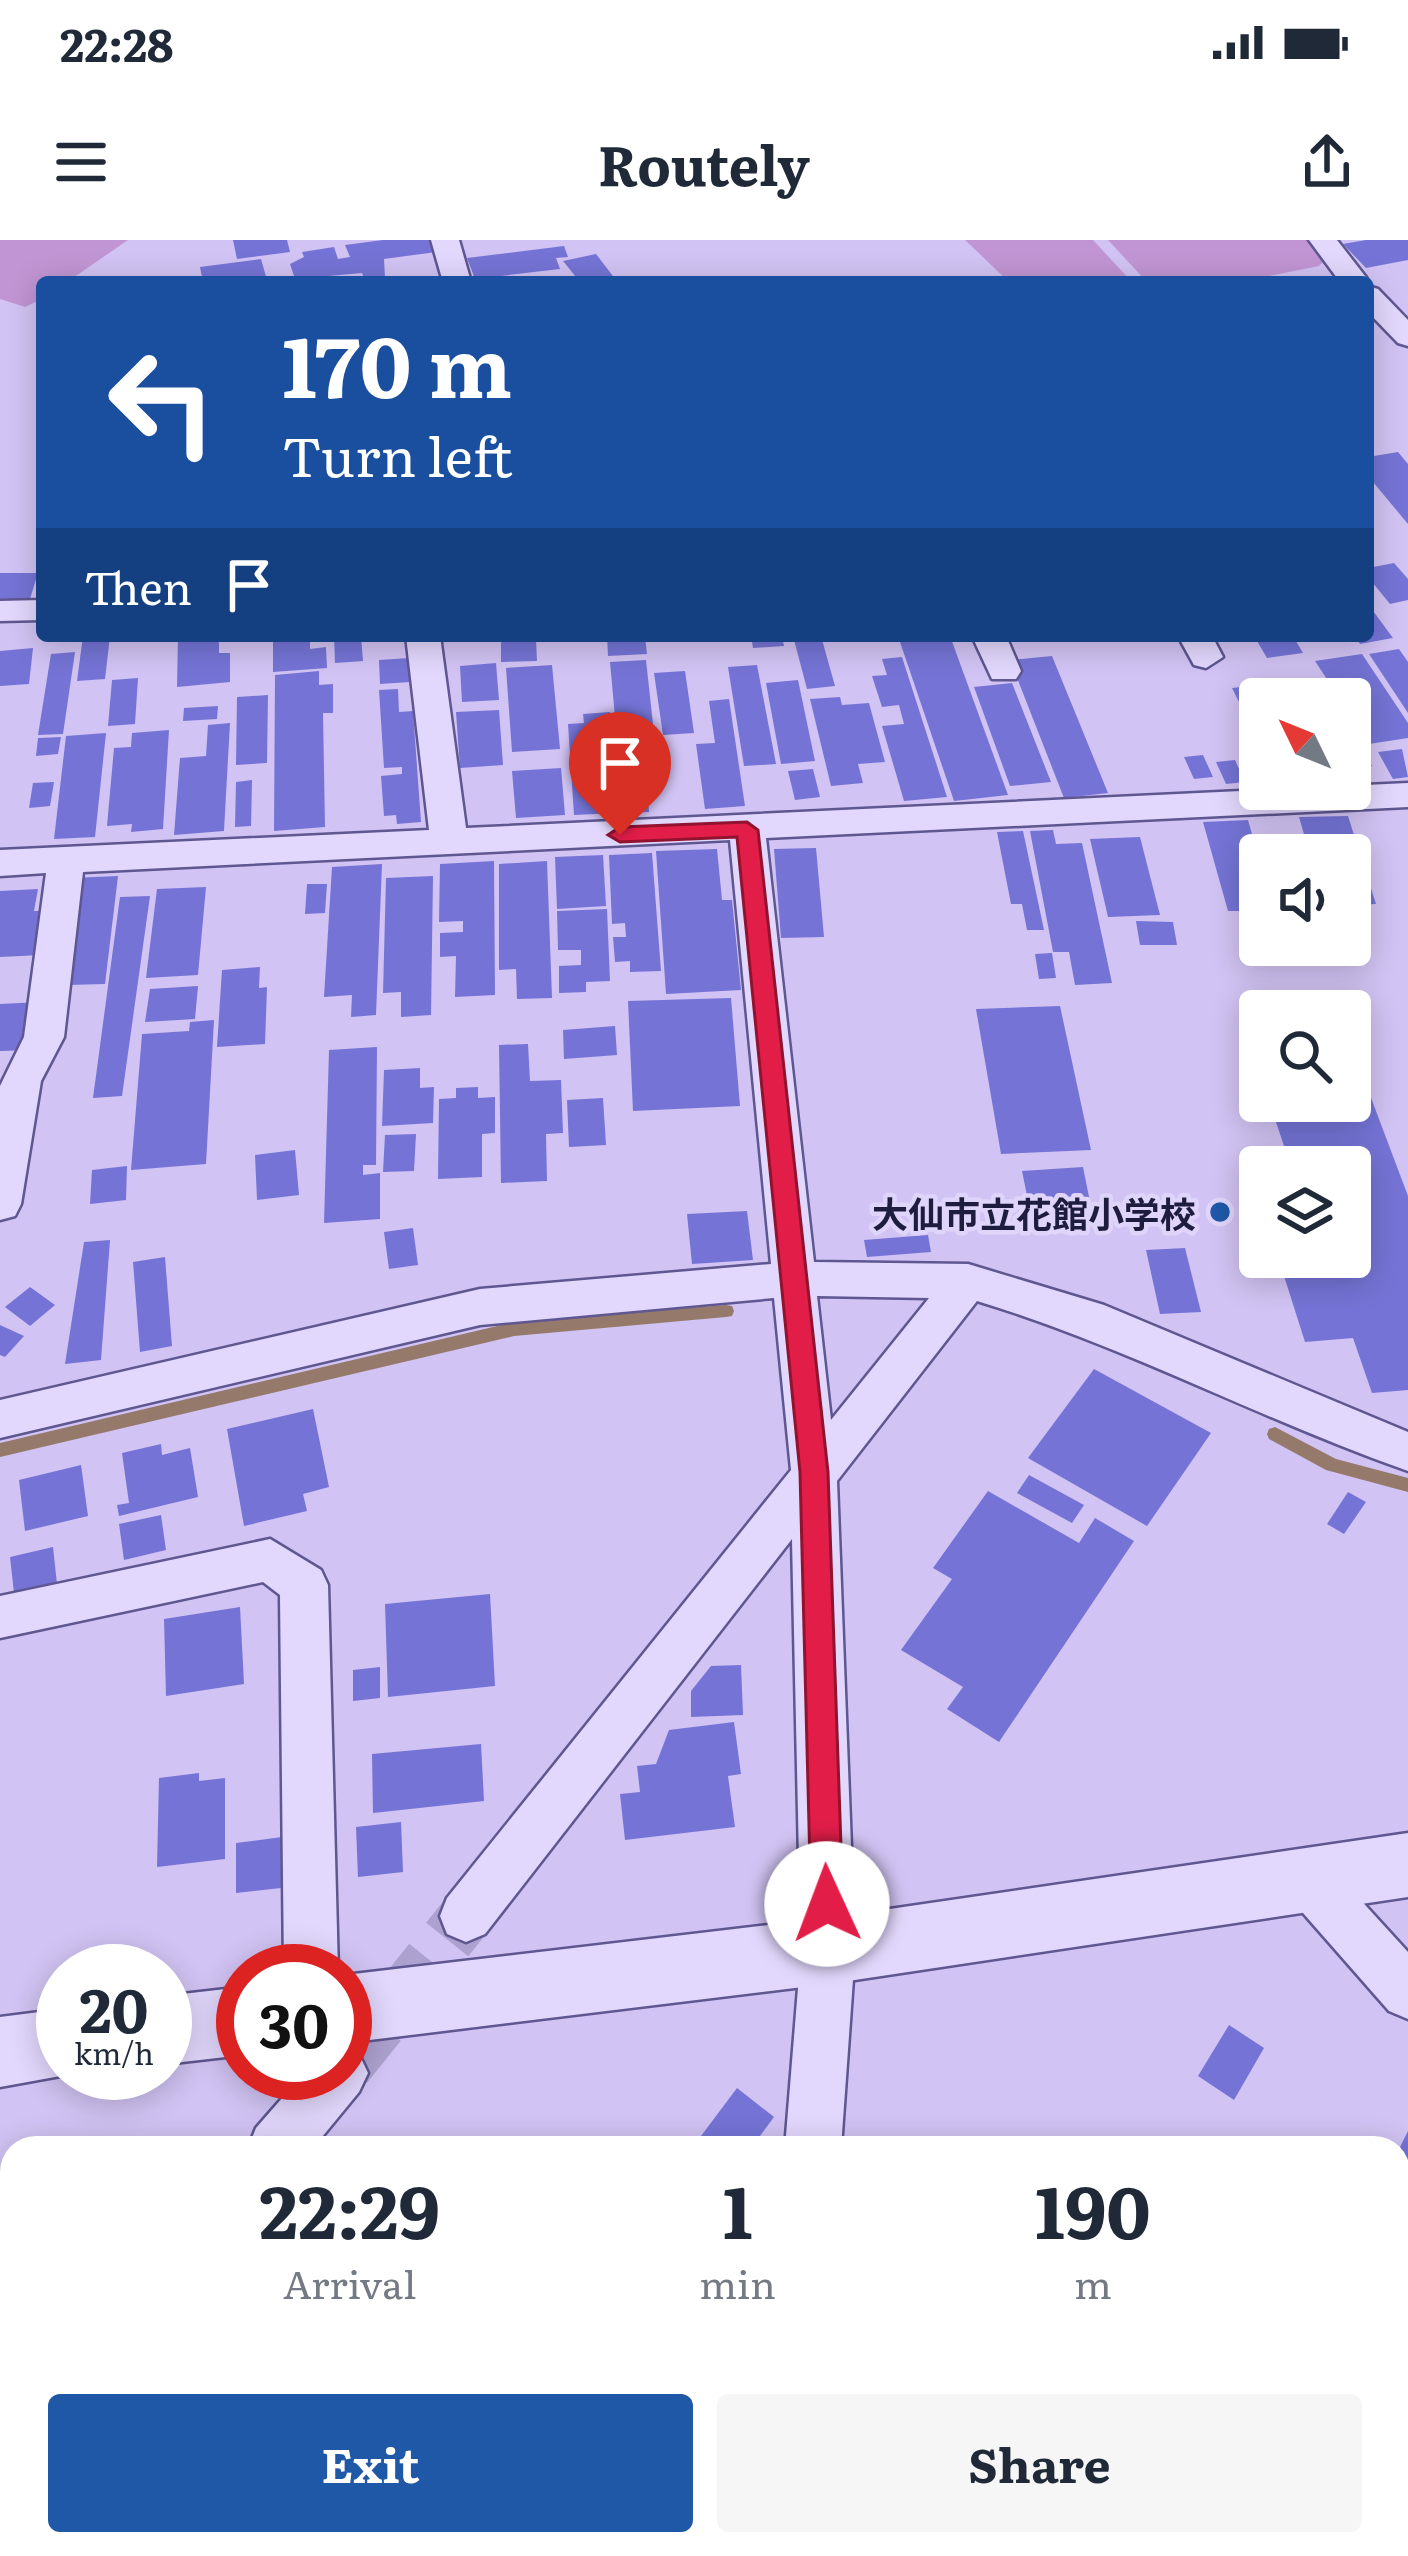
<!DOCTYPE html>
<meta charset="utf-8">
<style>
:root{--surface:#fff;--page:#f6f6f7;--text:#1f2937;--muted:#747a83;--accent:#1f58a7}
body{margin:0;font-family:Literata,"Noto Sans JP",serif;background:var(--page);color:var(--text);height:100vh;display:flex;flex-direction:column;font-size:45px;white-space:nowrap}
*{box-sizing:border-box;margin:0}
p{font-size:39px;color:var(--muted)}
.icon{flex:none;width:66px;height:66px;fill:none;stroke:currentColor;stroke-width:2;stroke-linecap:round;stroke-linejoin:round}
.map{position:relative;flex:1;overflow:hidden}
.panel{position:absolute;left:0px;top:1896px;width:1410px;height:420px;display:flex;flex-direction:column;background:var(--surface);border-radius:36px 36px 0 0;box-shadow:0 6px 30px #0003}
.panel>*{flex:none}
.banner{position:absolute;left:36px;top:36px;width:1338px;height:366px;border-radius:12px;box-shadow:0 6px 30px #0003;background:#1a4fa0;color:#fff;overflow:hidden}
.needle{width:78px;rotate:313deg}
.fabs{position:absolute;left:1239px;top:438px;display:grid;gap:24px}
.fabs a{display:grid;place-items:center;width:132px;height:132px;border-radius:12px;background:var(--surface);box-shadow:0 6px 30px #0003;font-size:60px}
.speed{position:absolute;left:36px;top:1704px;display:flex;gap:24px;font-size:60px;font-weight:700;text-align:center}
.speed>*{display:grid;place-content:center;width:156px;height:156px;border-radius:50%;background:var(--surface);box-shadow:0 6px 30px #0003;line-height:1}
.speed small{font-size:30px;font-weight:400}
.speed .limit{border:18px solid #d22;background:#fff;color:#111}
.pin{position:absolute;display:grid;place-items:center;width:102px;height:102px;color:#fff;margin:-123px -51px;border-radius:50% 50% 50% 0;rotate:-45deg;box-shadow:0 0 12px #0007}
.pin .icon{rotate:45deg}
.me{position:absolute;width:132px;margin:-66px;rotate:358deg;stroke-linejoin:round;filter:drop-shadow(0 0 9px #0008)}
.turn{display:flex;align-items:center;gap:42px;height:252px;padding:0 48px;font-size:54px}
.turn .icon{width:156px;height:156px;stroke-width:2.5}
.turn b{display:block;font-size:84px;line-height:102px}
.then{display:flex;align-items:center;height:114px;padding:0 48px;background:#0003;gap:24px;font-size:45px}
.eta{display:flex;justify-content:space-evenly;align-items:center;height:204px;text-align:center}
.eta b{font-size:72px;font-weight:700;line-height:84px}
.action{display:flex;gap:24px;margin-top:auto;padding:24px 48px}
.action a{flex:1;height:138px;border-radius:12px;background:var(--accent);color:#fff;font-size:48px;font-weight:700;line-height:138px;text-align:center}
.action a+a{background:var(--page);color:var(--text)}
.status{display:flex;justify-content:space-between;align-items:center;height:84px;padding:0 60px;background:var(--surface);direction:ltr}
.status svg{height:33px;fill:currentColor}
header{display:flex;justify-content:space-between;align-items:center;height:156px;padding:0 48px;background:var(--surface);font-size:54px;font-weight:700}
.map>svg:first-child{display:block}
.green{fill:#c195d3}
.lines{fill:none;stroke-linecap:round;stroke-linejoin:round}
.stream{fill:#95796b;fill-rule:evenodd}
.building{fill:#7574d6}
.minor-tunnel{stroke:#ada2cf;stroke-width:54;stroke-dasharray:54 27;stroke-linecap:butt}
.minor-casing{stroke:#5e5790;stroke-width:5}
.tertiary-casing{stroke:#5e5790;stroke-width:5}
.minor{fill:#e2d8fd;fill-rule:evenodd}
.tertiary{fill:#e2d8fd;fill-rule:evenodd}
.route{fill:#e11d48;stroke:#92132f;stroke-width:3}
.poi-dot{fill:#1f58a7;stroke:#dfd4fa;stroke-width:4.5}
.labels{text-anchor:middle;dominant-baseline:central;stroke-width:9;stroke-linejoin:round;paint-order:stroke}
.poi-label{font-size:36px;font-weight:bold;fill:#1f1d3e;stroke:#dfd4fa;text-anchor:end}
</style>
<div class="status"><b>22:28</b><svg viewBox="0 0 49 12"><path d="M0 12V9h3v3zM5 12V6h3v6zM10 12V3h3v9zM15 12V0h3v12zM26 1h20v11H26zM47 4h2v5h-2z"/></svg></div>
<header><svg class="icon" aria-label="menu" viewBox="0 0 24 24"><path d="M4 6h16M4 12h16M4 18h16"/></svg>Routely<svg class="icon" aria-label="share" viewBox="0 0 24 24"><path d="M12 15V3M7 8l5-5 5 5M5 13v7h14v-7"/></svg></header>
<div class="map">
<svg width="1408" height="2316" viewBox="0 0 1408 2316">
<rect width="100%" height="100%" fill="#d1c3f3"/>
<g class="green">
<polygon points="0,0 128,0 67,42 42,42 42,59 25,67 0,59"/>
<polygon points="965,0 1093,0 1132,42 1009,42"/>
<polygon points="1108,0 1311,0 1324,21 1319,26 1239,42 1147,42"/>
</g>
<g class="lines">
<g class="stream">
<polygon points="726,1065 732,1066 734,1071 732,1076 726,1077 514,1096 0,1217 0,1203 514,1082"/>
<polygon points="1275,1187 1336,1219 1408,1238 1408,1252 1326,1230 1269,1199 1267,1194 1269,1189"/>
</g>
</g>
<g class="building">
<polygon points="233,0 287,0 290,12 237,19"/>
<polygon points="383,0 432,0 436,12 384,19 385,38 365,41 362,33 295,39 290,24 304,17 302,12 334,7 338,19 350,17 345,5"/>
<polygon points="1366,0 1408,0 1408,20 1366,28 1343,4"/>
<polygon points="564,6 568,17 556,18 560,29 475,39 467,18"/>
<polygon points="596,14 616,40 580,42 563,21"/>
<polygon points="261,19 267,40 203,42 200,27"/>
<polygon points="1398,212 1408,224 1408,284 1368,236 1368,217"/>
<polygon points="1394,323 1408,339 1408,360 1390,364 1368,337 1368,328"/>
<polygon points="0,333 38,333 29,362 0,362"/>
<polygon points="1368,364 1393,398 1360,404 1354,396 1368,396"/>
<polygon points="83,396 110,396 105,439 77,441"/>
<polygon points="178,396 219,396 219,413 230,413 230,442 177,447"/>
<polygon points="334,396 361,396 363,421 335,423"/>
<polygon points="607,396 645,396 647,414 608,416"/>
<polygon points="751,396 782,396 784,406 753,408"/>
<polygon points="793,396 821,396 835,446 807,449"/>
<polygon points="950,396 1008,555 954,561 899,399"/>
<polygon points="1254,396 1293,396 1303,413 1267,418"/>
<polygon points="310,398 310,409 326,407 327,428 273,432 273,401"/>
<polygon points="536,399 537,421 501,422 501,400"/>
<polygon points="33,408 29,444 0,446 0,411"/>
<polygon points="1399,409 1408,422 1408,473 1369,414"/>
<polygon points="75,412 63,494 38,495 51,414"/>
<polygon points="1362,414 1408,483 1408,498 1369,504 1350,475 1350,459 1340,459 1315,421"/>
<polygon points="1052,416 1108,553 1064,558 1010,420"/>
<polygon points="902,417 947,557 904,561 882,486 904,484 899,465 882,467 872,436 887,435 882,419"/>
<polygon points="409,418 410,442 380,444 379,420"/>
<polygon points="646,420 658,530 620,532 610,422"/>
<polygon points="496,423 499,460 462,462 460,426"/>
<polygon points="552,425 560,509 512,512 506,428"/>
<polygon points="757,425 776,524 744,526 728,427"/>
<polygon points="319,431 319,445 333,444 333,473 323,473 325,587 274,591 275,435"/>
<polygon points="685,431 694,493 663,495 654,433"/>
<polygon points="138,438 135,484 108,486 112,440"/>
<polygon points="1320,438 1332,459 1294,459 1288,447"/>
<polygon points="798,440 815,521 781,524 766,443"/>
<polygon points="1012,443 1051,542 1010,546 974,447"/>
<polygon points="1280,443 1288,459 1260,459 1260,504 1232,448"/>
<polygon points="398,449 399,472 413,471 421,582 397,584 396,575 384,576 381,536 402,534 402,527 384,528 379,450"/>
<polygon points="268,455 267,523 236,525 237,457"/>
<polygon points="840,457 842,465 869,463 885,522 858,524 863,543 831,546 810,459"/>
<polygon points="729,459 745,566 705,569 696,504 715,503 709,461"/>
<polygon points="218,466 217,479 183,481 184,468"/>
<polygon points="499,470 503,525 460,528 456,472"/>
<polygon points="610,472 618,573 574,575 568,484 584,483 583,474"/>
<polygon points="230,483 224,591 174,595 180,518 206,516 208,485"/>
<polygon points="1350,489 1372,526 1350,530"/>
<polygon points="169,490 163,589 131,592 132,584 107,586 114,508 131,507 132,493"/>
<polygon points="106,493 95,597 54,599 66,496"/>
<polygon points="61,497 58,514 36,516 38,498"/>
<polygon points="1402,509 1408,537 1393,539 1378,512"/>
<polygon points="1203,515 1213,537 1194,539 1184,517"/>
<polygon points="1235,520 1245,542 1226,544 1216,522"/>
<polygon points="561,528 565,575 516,578 512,531"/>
<polygon points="813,529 820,557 795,560 788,531"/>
<polygon points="252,540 251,586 235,587 236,542"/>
<polygon points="54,542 50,566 29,568 33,543"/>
<polygon points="647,544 649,572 626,573 624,545"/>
<polygon points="1348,576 1376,664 1350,665 1350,615 1310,615 1299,577"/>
<polygon points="1248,580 1260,622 1260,680 1243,680 1240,671 1228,671 1203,582"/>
<polygon points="1053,590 1056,604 1082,603 1112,743 1075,745 1069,712 1053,712 1030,591"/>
<polygon points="1023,591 1044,690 1027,690 1022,664 1011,664 997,592"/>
<polygon points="1140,597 1160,675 1108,677 1090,599"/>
<polygon points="816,608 824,697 781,698 774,609"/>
<polygon points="717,609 722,660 732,660 741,750 666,754 656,611"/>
<polygon points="652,613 661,731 630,732 630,721 615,722 613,697 626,697 625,683 612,684 609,615"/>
<polygon points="603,615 606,666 557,669 555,617"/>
<polygon points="494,621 495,755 455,757 456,716 440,717 440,693 463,692 463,681 439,682 440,624"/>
<polygon points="547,621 552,758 517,759 516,729 499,730 499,624"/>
<polygon points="382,624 376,775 351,777 352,755 324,757 332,627"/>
<polygon points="118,636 105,744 67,745 71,638"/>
<polygon points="433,636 431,775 401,777 401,752 383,753 386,638"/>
<polygon points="307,644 327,644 325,673 305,674"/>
<polygon points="206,647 198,735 146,738 157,649"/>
<polygon points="38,649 34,671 49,671 41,715 0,717 0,651"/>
<polygon points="150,656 122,856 93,858 120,657"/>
<polygon points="607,669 610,741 586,742 586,752 559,753 559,726 581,725 581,710 558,710 557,671"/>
<polygon points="1136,681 1173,682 1177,705 1140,705"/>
<polygon points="1052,713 1056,738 1039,739 1035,714"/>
<polygon points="260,727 259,748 267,747 265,804 217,807 222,730"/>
<polygon points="198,746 195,779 145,782 150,749"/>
<polygon points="731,758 740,866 633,871 628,761"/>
<polygon points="41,762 32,810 0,811 0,764"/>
<polygon points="1060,766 1091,910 1001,914 976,769"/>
<polygon points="214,780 206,924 131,930 142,794 189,791 190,782"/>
<polygon points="615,786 617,815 564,819 563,790"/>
<polygon points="1350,802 1408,956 1408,1150 1372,1153 1353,1098 1305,1102 1278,1017 1350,1017 1350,927 1291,927 1269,861 1350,861"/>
<polygon points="528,804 530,841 561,840 563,893 546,894 547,941 501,943 499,805"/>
<polygon points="377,807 376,925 363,925 363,935 380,933 380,979 324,983 329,810"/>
<polygon points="420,828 420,848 434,847 433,883 382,886 384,830"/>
<polygon points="478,847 478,858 495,857 495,893 482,894 482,937 438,939 439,859 456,858 456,848"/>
<polygon points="603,858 606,905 569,907 567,860"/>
<polygon points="416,894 414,931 383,932 385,895"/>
<polygon points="295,910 299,955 257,960 255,915"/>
<polygon points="127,926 126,960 90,964 92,930"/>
<polygon points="1083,927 1092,972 1031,975 1022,931"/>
<polygon points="747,971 753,1020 692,1024 687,974"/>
<polygon points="413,988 418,1025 389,1029 384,992"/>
<polygon points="928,995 931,1012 867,1017 864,1000"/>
<polygon points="110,1000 101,1120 65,1124 84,1002"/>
<polygon points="1185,1008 1201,1072 1160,1074 1146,1010"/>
<polygon points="165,1017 172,1106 140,1112 133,1022"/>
<polygon points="30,1047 55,1065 30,1086 5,1067"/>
<polygon points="0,1085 24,1096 5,1117 0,1115"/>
<polygon points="1094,1129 1211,1193 1147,1286 1028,1218"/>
<polygon points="313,1169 329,1247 303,1254 307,1271 244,1286 227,1189"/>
<polygon points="161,1204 162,1215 190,1208 198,1257 119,1276 117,1265 129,1263 122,1213"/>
<polygon points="81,1225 88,1276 25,1291 19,1240"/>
<polygon points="1029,1235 1084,1265 1072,1283 1017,1253"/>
<polygon points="988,1251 1079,1303 1095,1278 1134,1301 999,1502 947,1469 963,1447 901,1410 952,1339 933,1328"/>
<polygon points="1348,1252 1366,1262 1344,1294 1327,1284"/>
<polygon points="161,1275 166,1310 124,1320 119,1284"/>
<polygon points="53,1307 57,1344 14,1353 10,1317"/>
<polygon points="490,1354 495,1446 388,1457 385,1364"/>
<polygon points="240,1367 244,1444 166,1456 164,1379"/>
<polygon points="741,1425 743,1475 691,1477 691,1451 711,1426"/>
<polygon points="380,1427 380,1458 353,1461 353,1430"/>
<polygon points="734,1482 741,1534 728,1536 735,1587 625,1600 620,1554 640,1552 637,1526 656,1524 669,1490"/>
<polygon points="481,1504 484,1561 373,1573 372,1514"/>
<polygon points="199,1533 199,1541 225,1538 225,1619 157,1627 159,1538"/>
<polygon points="401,1582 403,1632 358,1637 356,1587"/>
<polygon points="282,1597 281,1648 236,1653 236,1603"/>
<polygon points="1229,1785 1264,1808 1234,1860 1198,1836"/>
<polygon points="737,1848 774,1877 751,1908 692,1908"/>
<polygon points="1408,1891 1408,2013 1398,2006 1398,1911"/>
<polygon points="1398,2024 1408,2030 1408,2094 1398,2115"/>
<polygon points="12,2092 12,2172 0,2183 0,2094"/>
<polygon points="1404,2262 1408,2316 1380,2316 1385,2304 1398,2304 1398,2276"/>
<polygon points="823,2304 910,2304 925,2316 822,2316"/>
<polygon points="955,2304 971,2304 985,2316 948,2316"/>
<polygon points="1017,2304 1069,2304 1084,2316 1010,2316"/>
<polygon points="1127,2304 1171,2304 1165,2316 1142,2316"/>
</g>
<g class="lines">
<polyline class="minor-tunnel" points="346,1826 466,1676"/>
<g class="minor-casing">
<g id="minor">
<polygon points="431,0 459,0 471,42 443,42"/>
<polygon points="1309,0 1337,0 1365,36 1369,42 1368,44 1340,42"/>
<polygon points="1368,46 1378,49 1408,80 1408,106 1398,103 1368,72"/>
<polygon points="42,360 42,380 0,381 0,361"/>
<path d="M406 396H440L466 588 1408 543V567L766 598 814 1022 968 1024 1104 1065 1408 1192V1231C1262 1180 1126 1106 977 1061L837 1241 855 1711 841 1908H785L801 1711 792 1299 485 1694 466 1702 447 1694 440 1676 447 1658 791 1230 774 1058 480 1085 0 1198V1160L480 1049 771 1024 730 600 83 632 64 797 41 841 21 964 15 976 0 980V846L24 797 46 633 0 636V610L429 590ZM817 1056 929 1058 831 1180Z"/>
<polygon points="972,396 1006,396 1021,431 1016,439 992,439"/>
<polygon points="1178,396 1212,396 1223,417 1206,428 1194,425"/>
<polygon points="270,1299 321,1330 328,1345 338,1731 284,1731 280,1355 263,1342 0,1398 0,1356"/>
<polygon points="1307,1614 1325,1621 1408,1712 1408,1779 1389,1771 1289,1657 1281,1639 1289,1621"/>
<polygon points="345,1808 359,1814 368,1833 359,1852 313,1908 248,1908 256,1888 304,1833 345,1833"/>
<polygon points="12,2167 12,2235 0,2240 0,2172"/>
<polygon points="340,2304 402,2304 407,2316 345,2316"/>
<polygon points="753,2304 815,2304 814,2316 752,2316"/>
</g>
</g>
<g class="tertiary-casing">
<g id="tertiary">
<polygon points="1408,1593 1408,1657 828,1744 345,1803 345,1735 828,1678"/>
<polygon points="243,1747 243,1815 165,1824 165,1756"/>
<polygon points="63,1769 63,1833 77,1833 0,1847 0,1777"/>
</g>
</g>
<use href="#minor" class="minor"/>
<use href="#tertiary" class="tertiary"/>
</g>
<polygon class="route" points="747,582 758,590 828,1232 843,1664 838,1674 827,1679 816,1674 811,1664 800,1232 737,597 620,602 608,595 620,587"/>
<circle class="poi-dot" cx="1220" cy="972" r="12"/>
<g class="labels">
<g class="poi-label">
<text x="1196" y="972">大仙市立花館小学校</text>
</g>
</g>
</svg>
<div class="fabs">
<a><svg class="needle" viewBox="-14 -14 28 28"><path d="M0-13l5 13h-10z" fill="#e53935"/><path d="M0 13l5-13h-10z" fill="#747a83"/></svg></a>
<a><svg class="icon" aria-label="sound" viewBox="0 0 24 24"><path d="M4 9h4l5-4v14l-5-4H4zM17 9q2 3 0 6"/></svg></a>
<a><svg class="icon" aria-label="search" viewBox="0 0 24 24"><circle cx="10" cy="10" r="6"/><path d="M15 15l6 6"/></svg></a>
<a><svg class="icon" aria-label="layers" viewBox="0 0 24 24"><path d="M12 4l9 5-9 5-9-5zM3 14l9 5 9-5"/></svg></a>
</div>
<div class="speed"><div>20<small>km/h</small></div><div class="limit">30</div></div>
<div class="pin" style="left:620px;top:595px;background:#d93025"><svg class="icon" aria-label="arrive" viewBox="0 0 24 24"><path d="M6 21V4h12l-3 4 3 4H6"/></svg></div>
<svg class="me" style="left:827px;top:1664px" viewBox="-20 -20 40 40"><circle r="19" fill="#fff"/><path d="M0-13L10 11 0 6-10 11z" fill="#e11d48"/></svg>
<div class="banner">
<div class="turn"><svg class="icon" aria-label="left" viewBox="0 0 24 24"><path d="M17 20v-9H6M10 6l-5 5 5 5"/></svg><div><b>170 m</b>Turn left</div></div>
<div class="then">Then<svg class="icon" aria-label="arrive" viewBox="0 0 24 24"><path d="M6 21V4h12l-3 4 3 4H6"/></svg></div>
</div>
<section class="panel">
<div class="eta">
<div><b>22:29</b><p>Arrival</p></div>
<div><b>1</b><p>min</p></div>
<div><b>190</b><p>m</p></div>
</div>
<div class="action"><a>Exit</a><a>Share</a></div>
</section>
</div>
